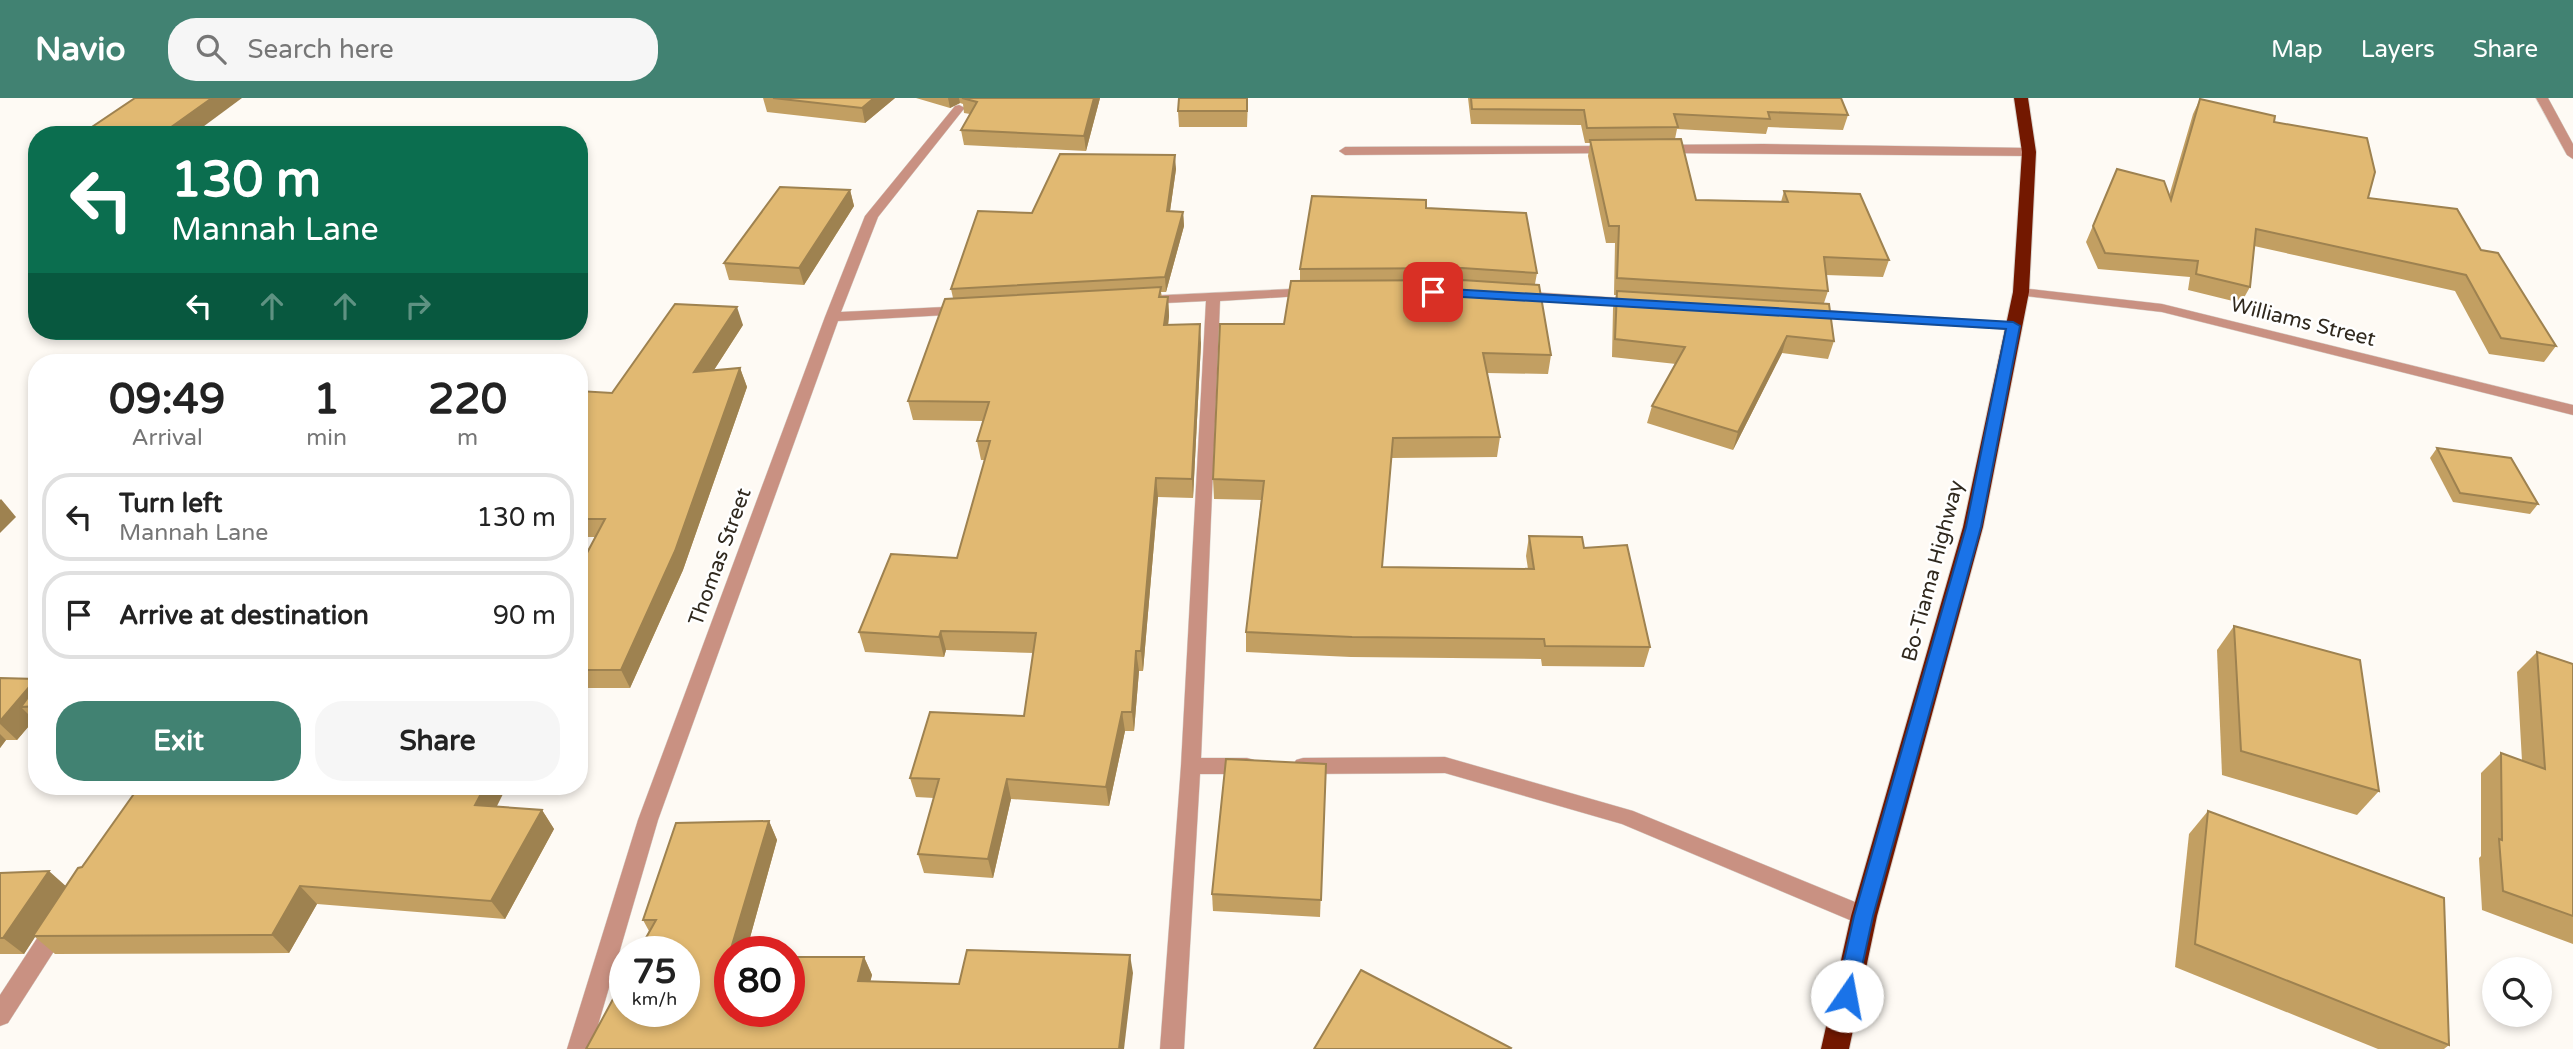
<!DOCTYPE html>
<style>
:root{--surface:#fff;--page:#f6f6f6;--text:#222;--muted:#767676;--line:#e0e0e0;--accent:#418272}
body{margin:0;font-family:"Varela Round",sans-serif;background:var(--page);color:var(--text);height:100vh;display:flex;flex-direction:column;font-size:26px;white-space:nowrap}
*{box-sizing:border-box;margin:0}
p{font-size:23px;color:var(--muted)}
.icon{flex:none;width:38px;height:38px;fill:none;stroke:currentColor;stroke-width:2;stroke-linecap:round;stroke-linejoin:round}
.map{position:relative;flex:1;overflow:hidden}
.side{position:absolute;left:28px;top:256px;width:560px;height:441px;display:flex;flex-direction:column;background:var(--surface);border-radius:28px;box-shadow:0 4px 10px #0003}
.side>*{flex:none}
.hud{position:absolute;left:28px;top:28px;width:560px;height:214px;border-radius:28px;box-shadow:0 4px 10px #0003;background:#0b6e4f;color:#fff;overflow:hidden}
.controls{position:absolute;left:2482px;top:859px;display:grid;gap:14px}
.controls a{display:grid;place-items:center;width:70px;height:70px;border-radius:50%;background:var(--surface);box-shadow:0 4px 10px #0003;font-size:35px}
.speed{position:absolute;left:609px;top:838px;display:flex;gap:14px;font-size:35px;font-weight:700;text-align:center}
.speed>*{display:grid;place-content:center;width:91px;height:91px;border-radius:50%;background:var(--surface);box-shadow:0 4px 10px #0003;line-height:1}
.speed small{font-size:18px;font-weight:400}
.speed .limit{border:10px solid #d22;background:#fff;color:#111}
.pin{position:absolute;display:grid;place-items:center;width:60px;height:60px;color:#fff;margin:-30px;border-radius:14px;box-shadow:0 4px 10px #0006}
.me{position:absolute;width:77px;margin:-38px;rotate:12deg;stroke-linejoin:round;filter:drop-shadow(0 0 5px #0008)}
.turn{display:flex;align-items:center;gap:24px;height:147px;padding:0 28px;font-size:32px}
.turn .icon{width:91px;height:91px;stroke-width:2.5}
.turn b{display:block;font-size:49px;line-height:60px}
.lanes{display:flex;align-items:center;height:66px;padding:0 28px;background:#0003;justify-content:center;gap:35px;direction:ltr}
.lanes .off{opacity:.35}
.eta{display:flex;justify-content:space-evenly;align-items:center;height:119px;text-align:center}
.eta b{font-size:42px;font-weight:800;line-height:49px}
.button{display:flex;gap:14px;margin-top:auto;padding:14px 28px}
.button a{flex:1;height:80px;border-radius:28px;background:var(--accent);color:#fff;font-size:28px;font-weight:800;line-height:80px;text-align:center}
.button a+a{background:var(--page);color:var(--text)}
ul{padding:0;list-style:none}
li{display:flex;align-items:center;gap:21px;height:88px;margin:0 14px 10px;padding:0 14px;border:4px solid var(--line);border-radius:28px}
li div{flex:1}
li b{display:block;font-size:26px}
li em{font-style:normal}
header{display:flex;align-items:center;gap:42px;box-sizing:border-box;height:98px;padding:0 35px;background:var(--accent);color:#fff}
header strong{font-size:33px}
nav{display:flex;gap:38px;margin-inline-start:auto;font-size:24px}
.search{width:490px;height:63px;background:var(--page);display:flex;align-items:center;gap:18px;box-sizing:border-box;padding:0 24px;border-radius:28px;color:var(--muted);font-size:26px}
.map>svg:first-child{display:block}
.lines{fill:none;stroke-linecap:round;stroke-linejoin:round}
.minor-casing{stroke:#d9d4cd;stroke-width:1}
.highway-casing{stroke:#d9d4cd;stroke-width:2}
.minor{fill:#c99182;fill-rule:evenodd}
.highway{fill:#731800;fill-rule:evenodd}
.wall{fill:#c29f62}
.shaded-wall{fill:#9e8250}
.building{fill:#e1b972;stroke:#9e8250;stroke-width:2}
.route{fill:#1a73e8;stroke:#114b97;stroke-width:2}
.labels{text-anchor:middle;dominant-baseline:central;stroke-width:5;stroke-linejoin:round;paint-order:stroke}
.street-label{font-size:21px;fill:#30291e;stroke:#fff}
</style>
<header>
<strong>Navio</strong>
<div class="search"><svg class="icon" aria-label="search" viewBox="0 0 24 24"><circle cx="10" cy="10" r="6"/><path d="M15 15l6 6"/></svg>Search here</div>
<nav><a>Map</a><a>Layers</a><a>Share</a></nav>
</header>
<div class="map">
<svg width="2573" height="951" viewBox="0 0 2573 951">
<rect width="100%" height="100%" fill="#fefaf4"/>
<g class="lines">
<g class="minor-casing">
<g id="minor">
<polygon points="2536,0 2548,0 2573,46 2573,61 2567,57"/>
<polygon points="959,7 965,10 963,12 878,119 841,214 965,208 972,212 965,216 838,223 658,722 591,951 567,951 638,722 825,219 865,118 955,8"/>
<polygon points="1763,46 2029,50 2035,54 2029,58 1662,55 1656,51 1662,47"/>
<polygon points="1613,48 1619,52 1617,55 1345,57 1339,53 1345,49"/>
<polygon points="1311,190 1316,191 1316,197 1220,203 1201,660 1247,660 1254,662 1257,668 1254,674 1247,676 1200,676 1184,951 1160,951 1181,668 1206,203 1146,206 1139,202 1146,198"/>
<polygon points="2021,190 2162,206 2573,307 2573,317 2162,214 2016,197 2014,194"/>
<polygon points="1517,193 1636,201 1643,205 1636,209 1512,200 1512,194"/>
<polygon points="1807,211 2013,224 2020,228 2013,232 1802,218 1800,215"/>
<polygon points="1445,659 1633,713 1872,811 1875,818 1872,825 1864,828 1622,726 1445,675 1303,676 1296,674 1293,668 1296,662 1303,660"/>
<polygon points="57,819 65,822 68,829 65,836 8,925 0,928 0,897 49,822"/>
</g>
</g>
<g class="highway-casing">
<polygon id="highway" points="2014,0 2028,0 2036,54 2029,194 1983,429 1877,818 1849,951 1821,951 1851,818 1963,429 2013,194 2022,54"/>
</g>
<use href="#minor" class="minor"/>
<use href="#highway" class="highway"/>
</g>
<g class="wall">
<polygon points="763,0 895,0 865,25 767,14"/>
<polygon points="916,0 1100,0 1086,53 964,47 961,32 970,16 964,15 963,6 960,5 950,10"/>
<polygon points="1248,0 1247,29 1179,29 1178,13"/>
<polygon points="1468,0 1841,0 1848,17 1843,32 1768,29 1766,36 1677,31 1675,41 1696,102 1781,104 1784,93 1889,162 1883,179 1826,177 1828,193 1824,205 1834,243 1828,261 1782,255 1733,352 1647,325 1652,308 1676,266 1612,259 1613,210 1616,197 1614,197 1615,145 1606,145 1588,58 1590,45 1585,45 1581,27 1471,26"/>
<polygon points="2200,1 2274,24 2368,100 2481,152 2556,248 2544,264 2489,256 2455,193 2254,148 2250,189 2241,205 2188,192 2190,179 2098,171 2086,144 2117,71 2169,98 2193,16"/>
<polygon points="1176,71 1170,113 1183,114 1184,128 1166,194 1161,194 1162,199 1168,199 1169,218 1168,227 1201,245 1193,400 1158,399 1143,573 1139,573 1134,633 1125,633 1109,708 1011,701 993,780 924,775 918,756 934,700 916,699 910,680 1024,618 1034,555 946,552 944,559 865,554 859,534 957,460 985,362 981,362 977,343 983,323 913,322 908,303 953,200 951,191 1032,115"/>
<polygon points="850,92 854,108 804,187 729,182 724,165"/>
<polygon points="1426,110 1537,175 1535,186 1551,257 1548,276 1487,275 1500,339 1497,359 1391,360 1382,469 1528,471 1526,458 1529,438 1584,450 1650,549 1644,569 1542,568 1541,561 1351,559 1246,554 1246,534 1261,402 1214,401 1213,381 1284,226 1300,183 1300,171"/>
<polygon points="743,227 714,272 740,270 747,289 683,472 630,590 579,590 579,470 595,439 579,439 579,293 612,295"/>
<polygon points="2437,350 2538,406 2530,416 2453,404 2430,360"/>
<polygon points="2234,528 2379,693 2357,717 2222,677 2217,552"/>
<polygon points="2537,554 2573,566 2573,846 2482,812 2479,760 2481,758 2481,675 2501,655 2522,663 2517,574"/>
<polygon points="0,580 37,582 37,625 34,622 17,642 6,642 0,650"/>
<polygon points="1326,666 1320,819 1213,813 1212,796"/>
<polygon points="143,693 497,709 542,712 554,731 505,821 317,806 289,855 55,856 35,839 24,856 0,856 0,775 66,788"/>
<polygon points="2208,713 2449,947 2444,951 2378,951 2175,869 2189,736"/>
<polygon points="769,723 777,742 746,854 730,854 730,914 864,859 872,877 870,883 959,886 1133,875 586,951 649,833 643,822"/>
</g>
<g class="shaded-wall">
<polygon points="212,0 242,0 192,37 160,37"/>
<polygon points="874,0 895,0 865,25 862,10"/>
<polygon points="948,0 959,0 960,5 950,10"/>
<polygon points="1094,0 1100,0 1086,53 1084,38"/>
<polygon points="1175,57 1176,71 1168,127 1167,113"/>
<polygon points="850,92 854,108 804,187 799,170"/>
<polygon points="1183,114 1184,128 1166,194 1165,179"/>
<polygon points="1168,199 1169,218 1166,246 1164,227"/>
<polygon points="737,209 743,227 701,292 694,274"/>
<polygon points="1200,226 1201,245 1193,400 1192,381"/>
<polygon points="1787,238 1782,255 1733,352 1738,334"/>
<polygon points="740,270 747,289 683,472 630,590 621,572"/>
<polygon points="1156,380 1158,399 1143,573 1141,553"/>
<polygon points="1,401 16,419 0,435 0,402"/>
<polygon points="941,533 946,552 944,559 939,539"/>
<polygon points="1136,553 1139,573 1134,633 1132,614"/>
<polygon points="36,581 37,608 21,609 34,622 17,642 0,626 0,623"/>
<polygon points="1122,614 1125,633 1109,708 1106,689"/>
<polygon points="0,636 6,642 0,650"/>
<polygon points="1007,681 1011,701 993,780 988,761"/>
<polygon points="485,688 507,688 488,726 475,707"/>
<polygon points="542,712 554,731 505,821 491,803"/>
<polygon points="769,723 777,742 746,854 730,854"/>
<polygon points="49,773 68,790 33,838 35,839 24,856 3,840"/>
<polygon points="300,788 317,806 289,855 272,837"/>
<polygon points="1130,857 1133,875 1124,951 1119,951"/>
<polygon points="864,859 872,877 866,901 858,883"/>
</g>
<g class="building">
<polygon points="135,0 212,0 160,37 80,37"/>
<polygon points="773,0 874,0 862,10"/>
<polygon points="962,0 1094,0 1084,38 961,32 977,4"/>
<polygon points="1179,0 1247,0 1247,13 1178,13"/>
<polygon points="1471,0 1841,0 1848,17 1768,14 1770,21 1674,16 1678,29 1587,30 1584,12 1472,11"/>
<polygon points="2200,1 2275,18 2274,24 2367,40 2375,74 2368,100 2457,111 2481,152 2498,155 2556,248 2501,240 2466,177 2256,131 2250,189 2196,176 2198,163 2105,155 2093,128 2117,71 2164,83 2171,102"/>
<polygon points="1681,41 1696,102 1788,104 1784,93 1860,96 1889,162 1824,159 1828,193 1617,180 1619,128 1609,128 1590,42"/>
<polygon points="1060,56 1175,57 1167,113 1183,114 1165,179 951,191 978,113 1032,115"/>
<polygon points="780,89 850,92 799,170 724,165"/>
<polygon points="1312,98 1426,102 1426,110 1526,115 1537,175 1462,170 1300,171"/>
<polygon points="1462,182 1539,187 1551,257 1483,255 1500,339 1393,340 1382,469 1534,471 1529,438 1582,439 1584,450 1627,447 1650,549 1545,548 1544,541 1352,539 1246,534 1264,383 1213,381 1220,226 1284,226 1291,183"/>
<polygon points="1161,189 1159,199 1168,199 1164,227 1200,226 1192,381 1156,380 1141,553 1136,553 1132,614 1122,614 1106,689 1007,681 988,761 918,756 939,681 910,680 930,614 1024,618 1036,535 941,533 939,539 859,534 891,456 957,460 990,343 977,343 989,304 908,303 945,201"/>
<polygon points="1617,193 1829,206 1834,243 1787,238 1738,334 1652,308 1685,249 1615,241"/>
<polygon points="675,206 737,209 694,274 740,270 675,453 621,572 579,572 579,470 605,421 579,421 579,293 612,295"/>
<polygon points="2437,350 2511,360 2538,406 2460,395"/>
<polygon points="2234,528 2360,562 2379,693 2241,653"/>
<polygon points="2537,554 2573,566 2573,818 2503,793 2499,741 2502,742 2501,655 2545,671"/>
<polygon points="0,580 36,581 0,623"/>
<polygon points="37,587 37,608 21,609"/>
<polygon points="1226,661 1326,666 1321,802 1212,796"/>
<polygon points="147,688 485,688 475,707 542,712 491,803 300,788 272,837 33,838 78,770 82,769 136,693 143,693"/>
<polygon points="2208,713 2444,800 2449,947 2195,846"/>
<polygon points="769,723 730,854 730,914 789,914 789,859 864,859 858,883 959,886 967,852 1130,857 1119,951 586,951 625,879 625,914 684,914 684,854 638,854 656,822 643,822 676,725"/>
<polygon points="49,773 3,840 0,840 0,775"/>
<polygon points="1361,872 1511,950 1510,951 1314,951"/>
</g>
<polygon class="route" points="1433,190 2013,224 2020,228 1981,429 1873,818 1854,905 1847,907 1839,905 1836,898 1854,818 1966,429 2006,231 1429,197 1429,191"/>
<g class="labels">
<g class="street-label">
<text transform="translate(2303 224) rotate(14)">Williams Street</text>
<text transform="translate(720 459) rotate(-70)">Thomas Street</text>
<text transform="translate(1933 473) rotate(-75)">Bo-Tiama Highway</text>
</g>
</g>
</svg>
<div class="controls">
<a><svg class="icon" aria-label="search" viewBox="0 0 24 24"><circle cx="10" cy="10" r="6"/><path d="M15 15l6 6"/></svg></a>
</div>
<div class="speed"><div>75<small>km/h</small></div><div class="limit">80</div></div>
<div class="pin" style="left:1433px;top:194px;background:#d93025"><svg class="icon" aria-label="arrive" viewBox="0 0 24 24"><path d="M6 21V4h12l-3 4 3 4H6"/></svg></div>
<svg class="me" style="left:1847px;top:898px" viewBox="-20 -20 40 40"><circle r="19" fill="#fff"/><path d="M0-13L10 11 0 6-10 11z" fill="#1a73e8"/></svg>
<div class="hud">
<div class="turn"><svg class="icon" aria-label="left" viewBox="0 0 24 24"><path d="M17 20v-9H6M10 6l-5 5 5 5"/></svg><div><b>130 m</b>Mannah Lane</div></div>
<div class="lanes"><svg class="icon" aria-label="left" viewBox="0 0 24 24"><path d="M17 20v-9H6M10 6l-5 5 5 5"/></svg><svg class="icon off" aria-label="ahead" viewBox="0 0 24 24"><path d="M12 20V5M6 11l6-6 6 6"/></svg><svg class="icon off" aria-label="ahead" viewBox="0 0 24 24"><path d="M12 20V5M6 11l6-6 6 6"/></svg><svg class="icon off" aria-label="right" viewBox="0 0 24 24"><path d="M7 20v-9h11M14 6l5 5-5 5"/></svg></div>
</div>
<section class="side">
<div class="eta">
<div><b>09:49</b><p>Arrival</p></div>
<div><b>1</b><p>min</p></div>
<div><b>220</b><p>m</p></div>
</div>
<ul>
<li><svg class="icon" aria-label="left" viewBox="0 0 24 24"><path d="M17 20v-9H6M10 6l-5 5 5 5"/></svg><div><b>Turn left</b><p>Mannah Lane</p></div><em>130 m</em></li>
<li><svg class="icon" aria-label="arrive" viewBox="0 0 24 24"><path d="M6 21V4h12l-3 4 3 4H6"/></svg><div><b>Arrive at destination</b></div><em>90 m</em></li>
</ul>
<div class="button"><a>Exit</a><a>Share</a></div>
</section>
</div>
